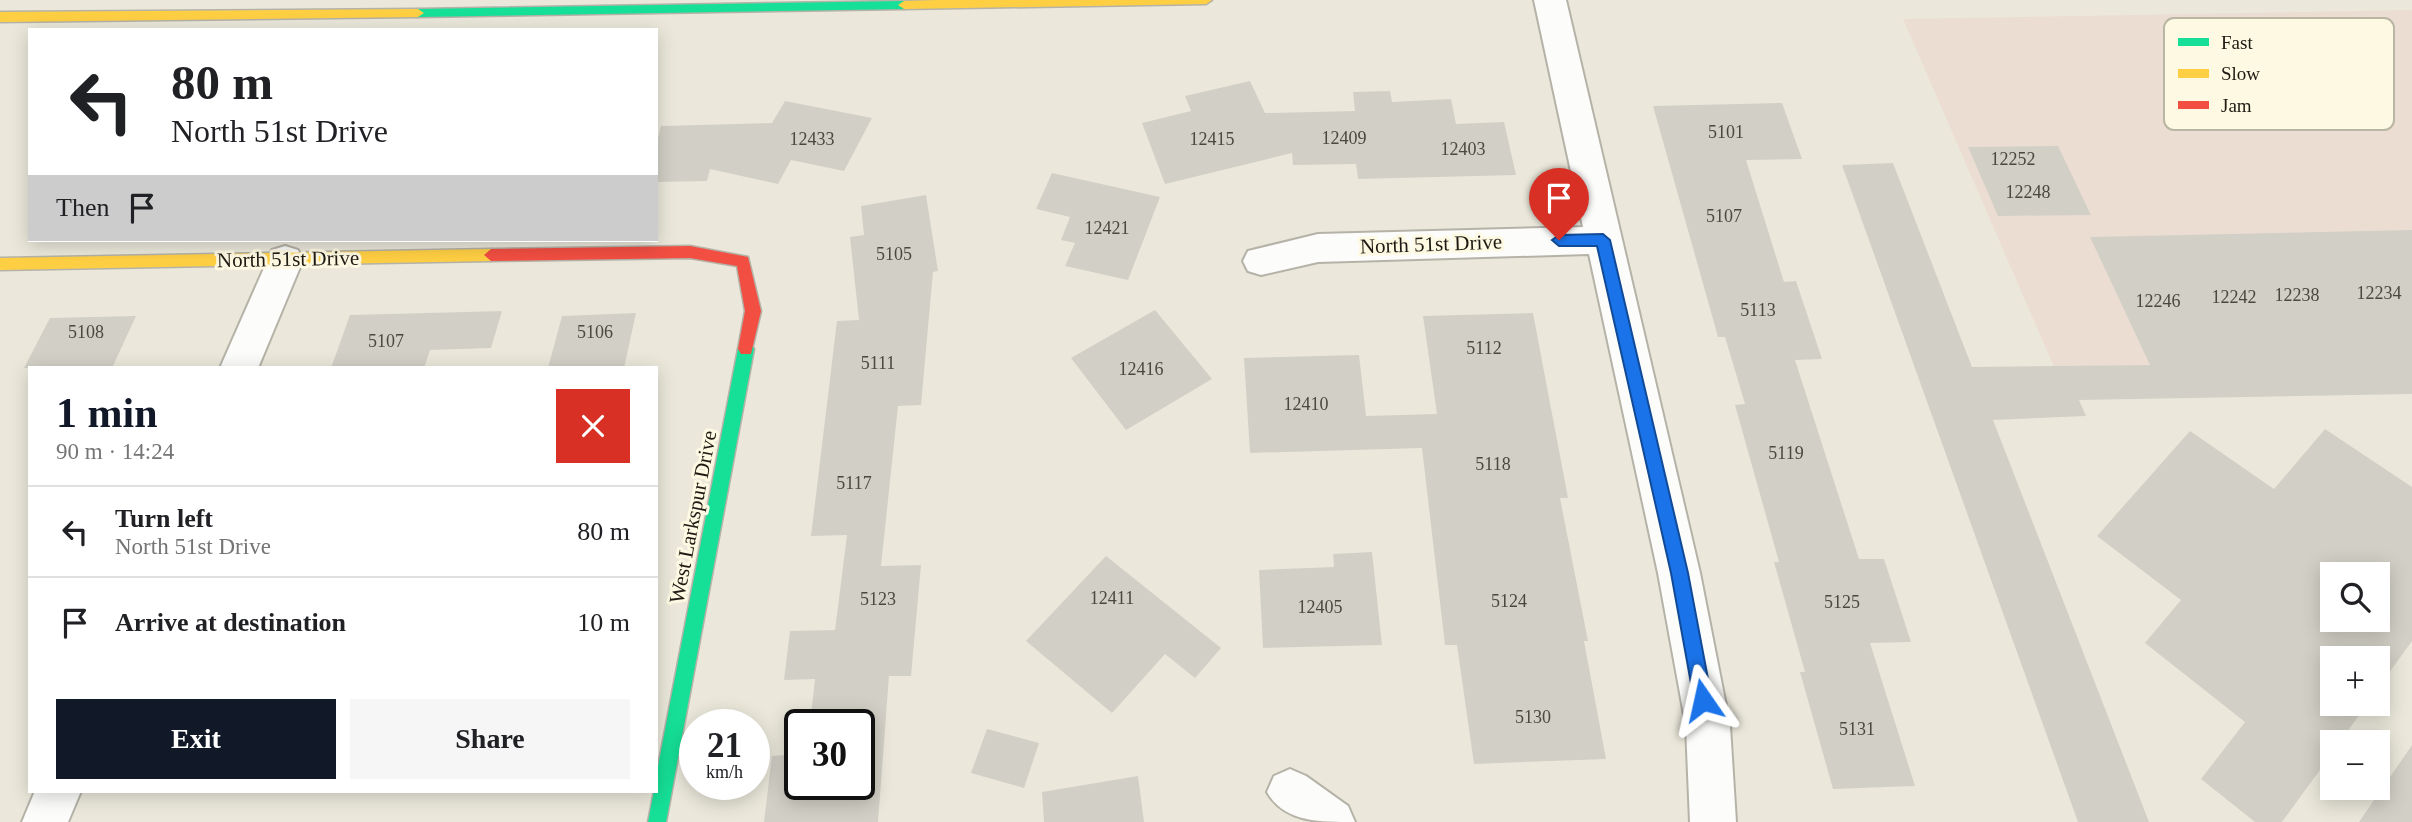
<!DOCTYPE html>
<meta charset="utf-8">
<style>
:root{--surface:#fff;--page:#f6f6f6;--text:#202124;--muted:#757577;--line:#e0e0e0;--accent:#111827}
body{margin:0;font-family:Georgia,serif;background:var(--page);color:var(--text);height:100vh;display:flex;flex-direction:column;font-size:26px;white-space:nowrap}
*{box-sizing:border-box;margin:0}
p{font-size:23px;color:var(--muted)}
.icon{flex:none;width:38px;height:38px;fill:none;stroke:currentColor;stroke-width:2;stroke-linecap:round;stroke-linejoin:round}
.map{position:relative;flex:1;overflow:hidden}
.side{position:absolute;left:28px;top:366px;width:630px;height:427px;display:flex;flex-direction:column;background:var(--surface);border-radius:0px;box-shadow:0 4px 18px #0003}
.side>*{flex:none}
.banner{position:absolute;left:28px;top:28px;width:630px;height:214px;border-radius:0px;box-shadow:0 4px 18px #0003;background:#fff;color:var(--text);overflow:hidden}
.buttons{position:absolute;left:2320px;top:562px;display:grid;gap:14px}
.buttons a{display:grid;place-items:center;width:70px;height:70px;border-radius:0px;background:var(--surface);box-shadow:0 4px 18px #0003;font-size:35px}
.speed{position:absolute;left:679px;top:709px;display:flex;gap:14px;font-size:35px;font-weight:700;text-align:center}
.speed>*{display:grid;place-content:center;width:91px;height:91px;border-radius:50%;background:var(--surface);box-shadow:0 4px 18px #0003;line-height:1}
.speed small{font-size:18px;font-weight:400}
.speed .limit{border:4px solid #111;border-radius:10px;background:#fff;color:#111}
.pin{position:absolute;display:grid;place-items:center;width:60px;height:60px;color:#fff;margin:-72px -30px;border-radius:50% 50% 50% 0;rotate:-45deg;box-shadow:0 0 7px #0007}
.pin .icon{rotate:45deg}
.me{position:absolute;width:77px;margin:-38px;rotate:349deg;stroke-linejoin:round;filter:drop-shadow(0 0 5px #0008)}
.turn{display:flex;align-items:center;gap:24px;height:147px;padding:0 28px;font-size:32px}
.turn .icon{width:91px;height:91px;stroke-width:2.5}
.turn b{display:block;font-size:49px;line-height:60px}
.then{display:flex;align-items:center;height:66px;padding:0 28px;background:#0003;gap:14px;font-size:26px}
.round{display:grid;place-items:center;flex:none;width:74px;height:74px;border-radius:0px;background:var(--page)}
.overview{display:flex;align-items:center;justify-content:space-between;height:119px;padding:0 28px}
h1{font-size:42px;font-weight:800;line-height:52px;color:var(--accent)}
.button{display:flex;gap:14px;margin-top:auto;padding:14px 28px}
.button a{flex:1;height:80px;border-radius:0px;background:var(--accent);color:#fff;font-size:28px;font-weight:800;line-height:80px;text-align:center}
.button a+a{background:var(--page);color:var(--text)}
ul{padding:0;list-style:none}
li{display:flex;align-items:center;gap:21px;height:91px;padding:0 28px;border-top:2px solid var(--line)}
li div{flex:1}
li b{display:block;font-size:26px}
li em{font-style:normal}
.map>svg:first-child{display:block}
.commercial{fill:#ecddd3}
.building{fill:#d2d0c6;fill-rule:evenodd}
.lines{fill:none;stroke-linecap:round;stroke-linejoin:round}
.street-casing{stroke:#b5b2a8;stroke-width:4}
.fast-casing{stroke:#b5b2a8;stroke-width:3}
.slow-casing{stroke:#b5b2a8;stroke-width:3}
.jam-casing{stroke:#b5b2a8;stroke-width:3}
.street{fill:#fcfcfa;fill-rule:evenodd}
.fast{fill:#16e098;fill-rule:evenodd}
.slow{fill:#ffcf43;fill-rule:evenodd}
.jam{fill:#f24e42;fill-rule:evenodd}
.route{fill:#1a73e8;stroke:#114b97;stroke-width:2}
.labels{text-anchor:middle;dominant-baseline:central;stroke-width:6;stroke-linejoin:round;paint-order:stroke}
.number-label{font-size:18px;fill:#4a483f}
.street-label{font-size:21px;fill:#1c1a12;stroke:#fef9e2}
.key{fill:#fef9e2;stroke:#bab6a4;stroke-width:2}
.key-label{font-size:19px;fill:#1c1a12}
</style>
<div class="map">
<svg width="2412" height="822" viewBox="0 0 2412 822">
<rect width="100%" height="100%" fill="#ebe8db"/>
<polygon class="commercial" points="2412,10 2412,359 2054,367 1903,19"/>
<g class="building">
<polygon points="1250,81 1265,113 1355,111 1353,92 1390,91 1392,102 1451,99 1456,124 1504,122 1516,175 1358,179 1356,164 1293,165 1292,153 1165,184 1142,123 1191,111 1185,96"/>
<polygon points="785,101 872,118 844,171 791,160 778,184 710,169 707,181 656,182 656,146 661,126 772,123"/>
<polygon points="1782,103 1802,159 1746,160 1784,282 1796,281 1822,359 1795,360 1859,559 1884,559 1911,642 1870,643 1915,786 1833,789 1800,672 1805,672 1774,562 1779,562 1735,405 1745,404 1725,337 1718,337 1653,106"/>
<polygon points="2058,146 2091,215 1998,216 1968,147"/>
<polygon points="1893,163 1972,367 2150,365 2090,237 2412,230 2412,394 2079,400 2086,416 1993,420 2149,822 2078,822 1842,165"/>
<polygon points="1052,173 1160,197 1128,280 1065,266 1075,243 1061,240 1070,217 1036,209"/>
<polygon points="926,195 938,271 933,272 921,405 898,406 881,566 921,565 911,676 889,676 878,822 764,822 772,756 800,754 800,784 859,784 859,724 810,724 815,679 784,680 790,631 835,630 847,535 811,536 837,321 859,320 850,237 864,235 861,206"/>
<polygon points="1155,310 1212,379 1126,430 1071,358"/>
<polygon points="502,311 491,348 430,350 424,368 331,368 350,315"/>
<polygon points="636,313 624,368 548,368 562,316"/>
<polygon points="1533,313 1568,498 1560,498 1588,641 1584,641 1606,759 1474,764 1457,645 1445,645 1422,448 1250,453 1244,358 1359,355 1366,416 1437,414 1423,316"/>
<polygon points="136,316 112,368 24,368 50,318"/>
<path d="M2325 429 2412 487V641L2378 688V658H2333V704H2367L2340 742H2333V752L2282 822H2255L2201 779 2245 722 2145 643 2181 600 2097 536 2190 431 2274 489ZM2333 574H2378V620H2333Z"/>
<polygon points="1372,552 1382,645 1263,648 1259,570 1334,567 1333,554"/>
<polygon points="1106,556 1221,648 1195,678 1165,654 1112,713 1026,641"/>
<polygon points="987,729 1039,743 1024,788 971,773"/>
<polygon points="2412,745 2412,822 2359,822"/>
<polygon points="1138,776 1144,822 1044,822 1042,792"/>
</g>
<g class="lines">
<g class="street-casing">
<g id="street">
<polygon points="1534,0 1566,0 1700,573 1730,726 1736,822 1690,822 1686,726 1658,573 1589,254 1318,262 1261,275 1248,271 1243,261 1248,251 1318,234 1583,227"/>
<polygon points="285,246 298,250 303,260 258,368 220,368 272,250"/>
<path d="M1290 769 1306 776 1348 806 1355 822C1317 822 1284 822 1267 792L1274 776Z"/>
<polygon points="35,791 81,791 68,822 22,822"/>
</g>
</g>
<g class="fast-casing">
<g id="fast">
<polygon points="904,1 910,5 904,9 418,17 412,13 418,9"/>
<polygon points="746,343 751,344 754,349 666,822 648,822 654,791 656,791 656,777 738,349 741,344"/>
</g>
</g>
<g class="slow-casing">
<g id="slow">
<polygon points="937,0 1212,0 1206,4 904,9 898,5 904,1"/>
<polygon points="418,9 424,13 418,17 0,22 0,12"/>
<polygon points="491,249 498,255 491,261 0,270 0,258"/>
</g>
</g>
<g class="jam-casing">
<polygon id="jam" points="690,246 748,257 761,311 751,354 741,354 738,349 745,311 737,266 690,258 491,261 484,255 491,249"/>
</g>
<use href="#street" class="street"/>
<use href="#fast" class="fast"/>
<use href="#slow" class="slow"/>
<use href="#jam" class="jam"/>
</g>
<polygon class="route" points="1603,234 1610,240 1688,573 1712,700 1710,706 1703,709 1697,706 1694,700 1671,573 1597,246 1559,246 1552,240 1559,235"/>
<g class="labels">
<g class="number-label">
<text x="1726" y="132">5101</text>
<text x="1344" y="138">12409</text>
<text x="812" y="139">12433</text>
<text x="1212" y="139">12415</text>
<text x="1463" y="149">12403</text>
<text x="2013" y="159">12252</text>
<text x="2028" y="192">12248</text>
<text x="1724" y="216">5107</text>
<text x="1107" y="228">12421</text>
<text x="894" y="254">5105</text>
<text x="2379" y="293">12234</text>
<text x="2297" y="295">12238</text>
<text x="2234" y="297">12242</text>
<text x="2158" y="301">12246</text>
<text x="1758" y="310">5113</text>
<text x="86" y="332">5108</text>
<text x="595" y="332">5106</text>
<text x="386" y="341">5107</text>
<text x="1484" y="348">5112</text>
<text x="878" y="363">5111</text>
<text x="1141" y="369">12416</text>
<text x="1306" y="404">12410</text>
<text x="1786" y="453">5119</text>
<text x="1493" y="464">5118</text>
<text x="854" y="483">5117</text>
<text x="1112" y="598">12411</text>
<text x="878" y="599">5123</text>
<text x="1509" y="601">5124</text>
<text x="1842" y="602">5125</text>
<text x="1320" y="607">12405</text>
<text x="1533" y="717">5130</text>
<text x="1857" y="729">5131</text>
</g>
<g class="street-label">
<text transform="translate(1431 244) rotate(-2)">North 51st Drive</text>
<text transform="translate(288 259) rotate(-1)">North 51st Drive</text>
<text transform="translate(693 517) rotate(-79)">West Larkspur Drive</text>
</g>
</g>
<rect x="2164" y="18" width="230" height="112" rx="10" class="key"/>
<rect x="2178" y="38" width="31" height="8" fill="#16e098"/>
<rect x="2178" y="69" width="31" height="9" fill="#ffcf43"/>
<rect x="2178" y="101" width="31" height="8" fill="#f24e42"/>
<g class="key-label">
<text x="2221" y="49">Fast</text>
<text x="2221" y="80">Slow</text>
<text x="2221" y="112">Jam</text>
</g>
</svg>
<div class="buttons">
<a><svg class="icon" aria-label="search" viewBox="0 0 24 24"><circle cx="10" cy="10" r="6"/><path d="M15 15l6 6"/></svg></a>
<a>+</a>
<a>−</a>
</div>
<div class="speed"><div>21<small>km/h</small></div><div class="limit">30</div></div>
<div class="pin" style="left:1559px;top:240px;background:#d93025"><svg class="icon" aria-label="arrive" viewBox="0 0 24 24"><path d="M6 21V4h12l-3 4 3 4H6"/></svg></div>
<svg class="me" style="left:1703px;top:700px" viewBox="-20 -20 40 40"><path d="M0-17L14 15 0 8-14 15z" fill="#1a73e8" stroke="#fff" stroke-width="4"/></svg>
<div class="banner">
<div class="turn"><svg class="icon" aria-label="left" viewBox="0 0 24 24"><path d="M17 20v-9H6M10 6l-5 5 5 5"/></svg><div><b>80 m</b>North 51st Drive</div></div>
<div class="then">Then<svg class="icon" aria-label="arrive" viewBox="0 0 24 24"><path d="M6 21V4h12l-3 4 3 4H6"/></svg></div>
</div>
<section class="side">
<div class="overview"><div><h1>1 min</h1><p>90 m · 14:24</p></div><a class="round" style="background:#d93025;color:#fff"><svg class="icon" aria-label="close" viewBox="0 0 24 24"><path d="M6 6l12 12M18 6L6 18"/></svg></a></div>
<ul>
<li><svg class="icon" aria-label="left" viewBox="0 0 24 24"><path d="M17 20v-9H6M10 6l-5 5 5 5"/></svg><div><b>Turn left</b><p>North 51st Drive</p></div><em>80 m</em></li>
<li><svg class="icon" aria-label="arrive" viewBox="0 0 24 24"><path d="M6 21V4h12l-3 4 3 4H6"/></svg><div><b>Arrive at destination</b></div><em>10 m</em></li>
</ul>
<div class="button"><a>Exit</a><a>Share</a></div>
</section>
</div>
